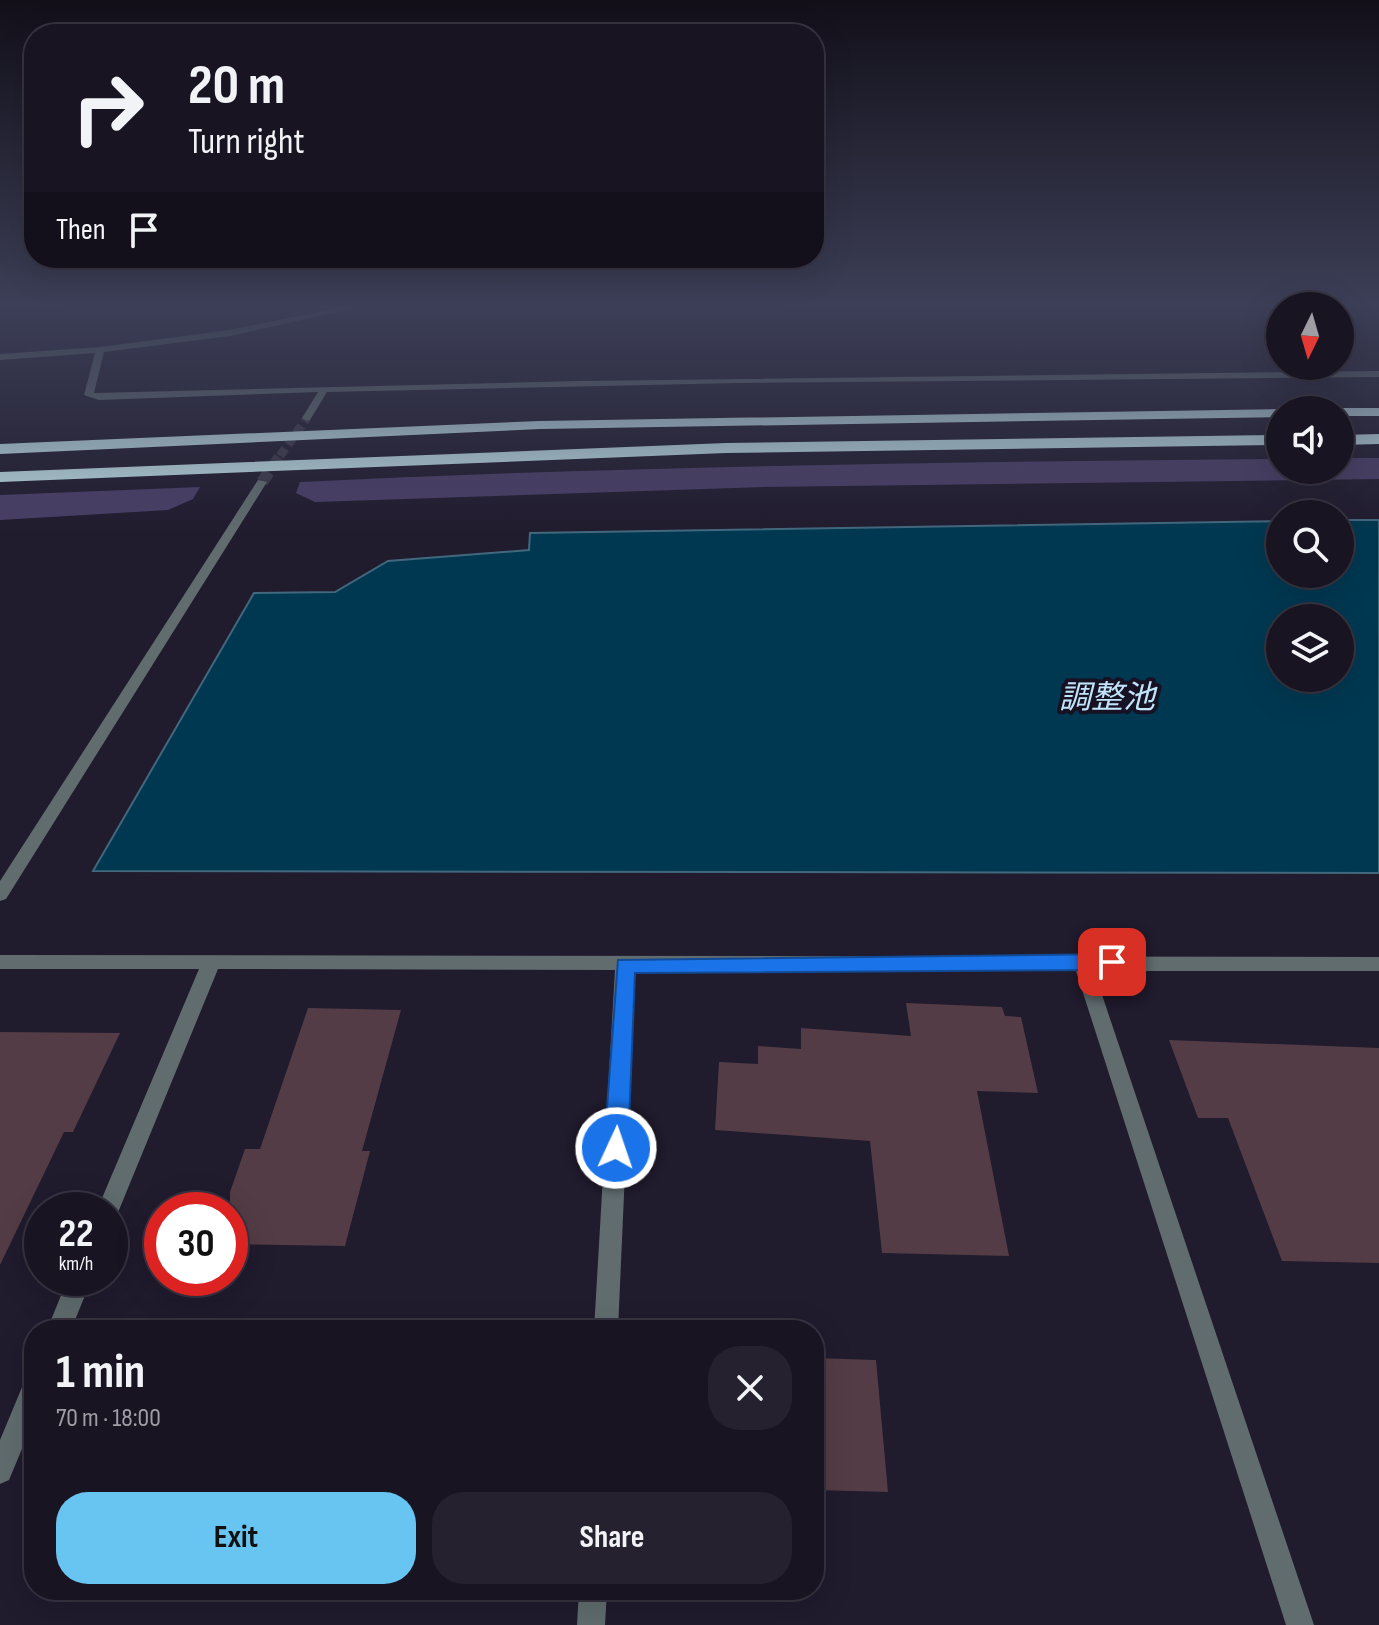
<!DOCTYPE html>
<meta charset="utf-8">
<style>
:root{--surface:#181422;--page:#25212f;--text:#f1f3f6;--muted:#9f9ea5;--line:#363340;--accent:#68c4f0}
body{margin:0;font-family:"Sofia Sans Condensed","Noto Sans JP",sans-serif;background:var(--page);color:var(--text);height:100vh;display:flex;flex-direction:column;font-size:30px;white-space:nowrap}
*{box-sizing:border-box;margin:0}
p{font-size:26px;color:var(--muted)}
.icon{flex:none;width:44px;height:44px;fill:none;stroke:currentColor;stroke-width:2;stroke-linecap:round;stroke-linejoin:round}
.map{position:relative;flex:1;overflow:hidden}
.sheet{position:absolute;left:24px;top:1320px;width:800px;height:280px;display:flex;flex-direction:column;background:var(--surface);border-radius:32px;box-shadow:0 8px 32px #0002,0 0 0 2px var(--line)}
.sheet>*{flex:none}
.hud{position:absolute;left:24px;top:24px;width:800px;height:244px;border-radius:32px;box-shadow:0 8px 32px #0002,0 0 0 2px var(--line);background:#181422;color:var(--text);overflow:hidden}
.needle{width:52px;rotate:185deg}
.tools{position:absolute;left:1266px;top:292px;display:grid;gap:16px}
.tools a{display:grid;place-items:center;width:88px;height:88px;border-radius:50%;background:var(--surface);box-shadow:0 8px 32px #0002,0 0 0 2px var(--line);font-size:40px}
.speed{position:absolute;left:24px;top:1192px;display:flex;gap:16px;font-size:40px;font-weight:700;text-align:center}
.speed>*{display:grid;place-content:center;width:104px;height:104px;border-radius:50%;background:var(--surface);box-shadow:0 8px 32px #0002,0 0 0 2px var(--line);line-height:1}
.speed small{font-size:20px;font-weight:400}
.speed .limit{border:12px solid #d22;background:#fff;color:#111}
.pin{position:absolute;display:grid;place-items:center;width:68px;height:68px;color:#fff;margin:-34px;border-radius:16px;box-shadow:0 4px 12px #0006}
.me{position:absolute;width:88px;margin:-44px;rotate:3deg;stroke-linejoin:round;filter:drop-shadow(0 0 6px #0008)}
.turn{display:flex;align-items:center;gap:28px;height:168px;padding:0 32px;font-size:36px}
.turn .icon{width:104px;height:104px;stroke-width:2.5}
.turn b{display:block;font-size:56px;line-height:68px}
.then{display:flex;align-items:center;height:76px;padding:0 32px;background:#0003;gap:16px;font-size:30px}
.round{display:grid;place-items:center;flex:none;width:84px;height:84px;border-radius:32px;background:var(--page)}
.overview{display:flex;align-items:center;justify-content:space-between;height:136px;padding:0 32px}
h1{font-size:48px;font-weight:700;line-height:60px}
.action{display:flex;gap:16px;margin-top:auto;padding:16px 32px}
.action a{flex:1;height:92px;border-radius:32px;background:var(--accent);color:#111;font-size:32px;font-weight:700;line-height:92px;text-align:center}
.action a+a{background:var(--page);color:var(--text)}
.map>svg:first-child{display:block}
.green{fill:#493e65}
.water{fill:#003851;stroke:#42687e;stroke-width:2;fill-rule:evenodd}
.building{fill:#533c45}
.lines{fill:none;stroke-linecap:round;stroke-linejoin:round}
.street-tunnel-far1{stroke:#3c3849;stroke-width:9;stroke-dasharray:9 5;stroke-linecap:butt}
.street-tunnel{stroke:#3c3849;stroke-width:12;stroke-dasharray:12 6;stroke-linecap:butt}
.street{fill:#606c6e;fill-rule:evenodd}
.highway{fill:#bcdce2;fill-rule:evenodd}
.route{fill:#1a73e8;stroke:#114b97;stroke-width:2}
.labels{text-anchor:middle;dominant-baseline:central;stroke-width:8;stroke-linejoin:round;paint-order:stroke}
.water-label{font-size:32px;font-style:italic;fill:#c1e4f9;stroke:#161123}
</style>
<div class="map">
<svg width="1379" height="1625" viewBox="0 0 1379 1625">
<rect width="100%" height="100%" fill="#201b2d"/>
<g class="green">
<path d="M1340 458H1379V479L764 487 315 502 296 493 300 482C626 466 953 462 1280 459V470H1340Z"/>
<polygon points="200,487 193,499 168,510 0,520 0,495"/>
</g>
<path class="water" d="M1340 520H1379V873L93 871 254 593 335 592 388 561 529 550 530 533 1280 521V574H1340ZM1280 618H1340V678H1280Z"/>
<g class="building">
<polygon points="906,1003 1002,1007 1005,1016 1021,1017 1038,1093 977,1091 1009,1256 882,1253 870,1141 715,1130 719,1062 758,1064 758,1046 801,1049 801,1028 911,1036"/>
<polygon points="308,1008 401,1010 362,1151 370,1151 345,1246 230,1244 230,1192 245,1149 260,1149"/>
<polygon points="0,1032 120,1033 73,1132 64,1132 0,1265"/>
<polygon points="1169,1040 1379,1048 1379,1263 1282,1261 1228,1118 1198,1118"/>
<polygon points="814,1358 876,1360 888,1492 814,1490"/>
</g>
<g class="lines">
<polyline class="street-tunnel-far1" points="280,456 307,418"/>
<polyline class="street-tunnel" points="262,482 282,454"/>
<g class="street">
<polygon points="343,307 359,307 230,336 104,352 94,393 579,381 1379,371 1379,377 739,383 327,392 310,420 307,421 302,418 318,392 99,400 84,395 95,353 0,360 0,354 100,347 230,330"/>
<polygon points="258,480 267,482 6,899 0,901 0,881"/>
<polygon points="0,955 1379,957 1379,971 1094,971 1314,1625 1286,1625 1076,971 634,970 618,1330 594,1330 615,970 218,969 119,1210 116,1217 110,1220 110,1210 97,1210 199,969 0,969"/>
<polygon points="68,1278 92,1278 71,1330 47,1330"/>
<polygon points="34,1376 34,1420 9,1480 0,1484 0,1440 25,1380"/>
<polygon points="579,1590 607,1590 605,1625 577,1625"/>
</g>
<g class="highway">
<polygon points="1340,408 1379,408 1379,416 1340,416 1340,410 1334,410"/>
<polygon points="1280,409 1285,410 1280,410 1280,417 540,429 0,454 0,444 540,421"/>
<polygon points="1379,434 1379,444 1340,445 1340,435"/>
<polygon points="1280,435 1280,445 726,453 0,482 0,472 726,443"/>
</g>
</g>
<linearGradient id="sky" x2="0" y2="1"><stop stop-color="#120f19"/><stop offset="0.57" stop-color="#3c3f57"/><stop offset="1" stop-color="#3c3f57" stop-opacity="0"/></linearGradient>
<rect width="1379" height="535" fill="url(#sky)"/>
<polygon class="route" points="1112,954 1122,962 1112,970 635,973 628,1148 624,1155 616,1158 607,1155 604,1148 618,960"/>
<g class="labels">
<g class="water-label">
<text x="1107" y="698">調整池</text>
</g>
</g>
</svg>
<div class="tools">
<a><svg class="needle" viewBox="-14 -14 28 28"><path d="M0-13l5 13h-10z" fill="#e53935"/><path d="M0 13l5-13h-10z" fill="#9f9ea5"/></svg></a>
<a><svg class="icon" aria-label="sound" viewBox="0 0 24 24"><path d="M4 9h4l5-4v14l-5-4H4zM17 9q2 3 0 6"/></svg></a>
<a><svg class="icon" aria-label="search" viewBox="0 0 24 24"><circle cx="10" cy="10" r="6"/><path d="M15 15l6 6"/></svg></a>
<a><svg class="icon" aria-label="layers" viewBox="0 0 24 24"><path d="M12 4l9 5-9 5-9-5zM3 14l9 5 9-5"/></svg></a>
</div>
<div class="speed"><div>22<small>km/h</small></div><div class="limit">30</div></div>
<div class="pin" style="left:1112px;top:962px;background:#d93025"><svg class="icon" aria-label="arrive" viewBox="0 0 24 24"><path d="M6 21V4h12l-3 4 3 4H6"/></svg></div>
<svg class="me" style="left:616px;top:1148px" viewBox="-20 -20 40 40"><circle r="17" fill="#1a73e8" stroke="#fff" stroke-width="3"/><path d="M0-11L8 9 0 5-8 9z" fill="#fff"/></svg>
<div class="hud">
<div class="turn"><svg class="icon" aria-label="right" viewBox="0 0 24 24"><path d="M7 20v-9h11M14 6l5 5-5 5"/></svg><div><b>20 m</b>Turn right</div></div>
<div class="then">Then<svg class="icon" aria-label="arrive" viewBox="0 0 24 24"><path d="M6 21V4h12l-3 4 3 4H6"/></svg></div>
</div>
<section class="sheet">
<div class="overview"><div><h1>1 min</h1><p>70 m · 18:00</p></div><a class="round"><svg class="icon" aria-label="close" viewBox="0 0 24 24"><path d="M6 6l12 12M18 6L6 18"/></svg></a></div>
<div class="action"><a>Exit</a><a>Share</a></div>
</section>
</div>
